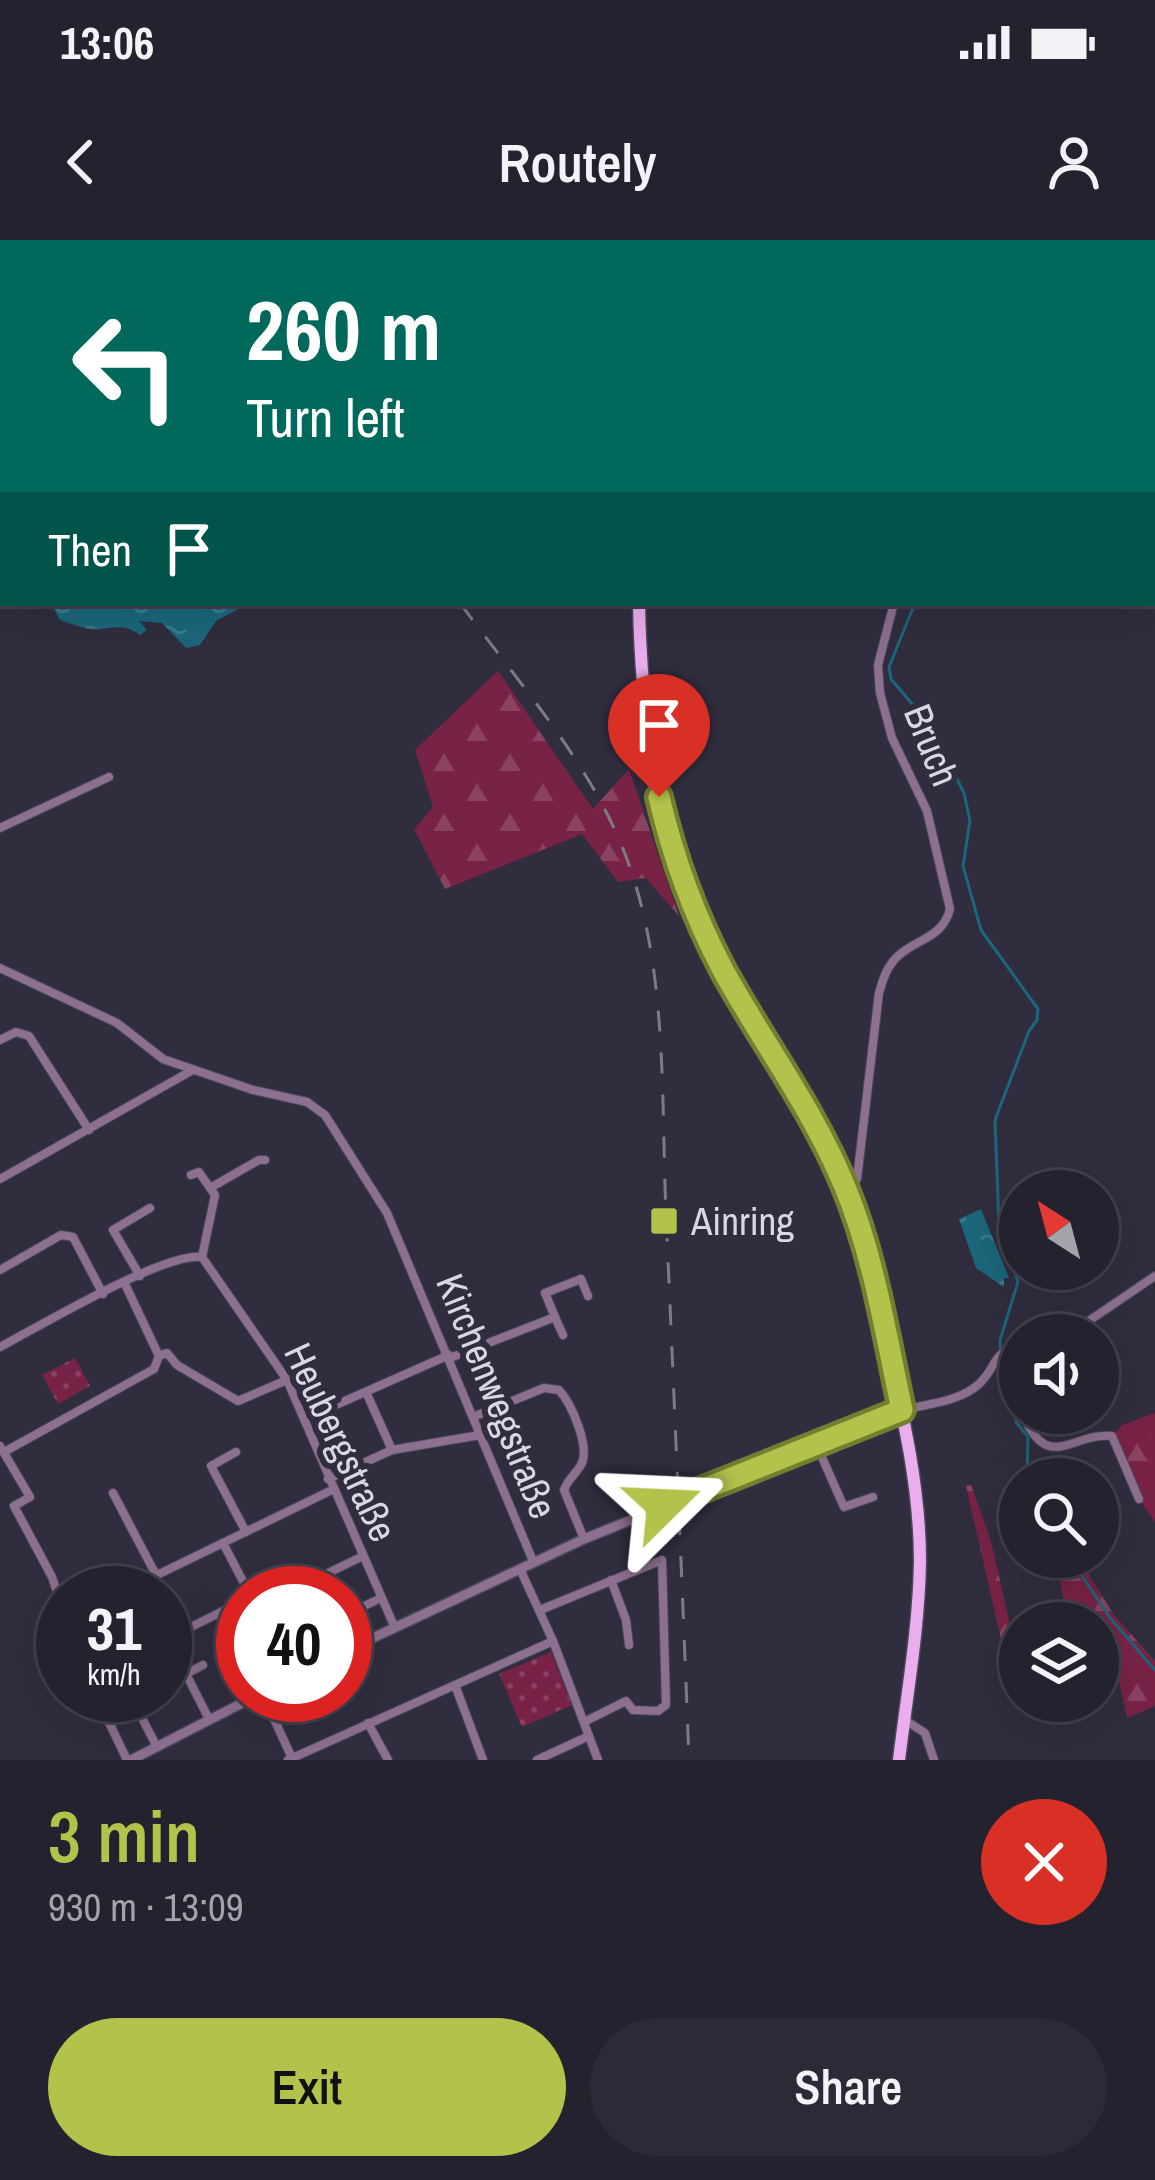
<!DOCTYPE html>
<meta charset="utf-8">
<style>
:root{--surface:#24222f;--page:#2c2a37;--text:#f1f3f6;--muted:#a3a4aa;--line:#413f4b;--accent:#b3c24b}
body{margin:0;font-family:"Archivo Narrow",sans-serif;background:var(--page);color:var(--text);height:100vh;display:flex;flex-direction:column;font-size:45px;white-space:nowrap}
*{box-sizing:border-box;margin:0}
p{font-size:39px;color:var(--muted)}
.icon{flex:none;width:66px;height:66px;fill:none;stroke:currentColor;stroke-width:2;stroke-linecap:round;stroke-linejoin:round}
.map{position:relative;height:1520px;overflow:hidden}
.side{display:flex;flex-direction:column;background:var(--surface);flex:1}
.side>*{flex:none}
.guide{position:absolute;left:0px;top:0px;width:1155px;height:366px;box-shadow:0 12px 48px #0002,0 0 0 3px var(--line);background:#00695c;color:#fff;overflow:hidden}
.needle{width:78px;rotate:324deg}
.buttons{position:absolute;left:999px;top:930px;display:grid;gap:24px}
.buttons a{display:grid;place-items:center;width:120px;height:120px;border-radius:50%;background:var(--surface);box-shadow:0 12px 48px #0002,0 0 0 3px var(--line);font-size:60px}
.speed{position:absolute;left:36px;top:1326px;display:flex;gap:24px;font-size:60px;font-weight:700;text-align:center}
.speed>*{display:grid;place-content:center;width:156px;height:156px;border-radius:50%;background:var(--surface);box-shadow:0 12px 48px #0002,0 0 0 3px var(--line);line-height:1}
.speed small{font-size:30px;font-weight:400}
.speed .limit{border:18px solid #d22;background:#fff;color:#111}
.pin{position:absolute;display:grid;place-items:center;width:102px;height:102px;color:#fff;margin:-123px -51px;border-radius:50% 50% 50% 0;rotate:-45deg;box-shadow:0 0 12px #0007}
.pin .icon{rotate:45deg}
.me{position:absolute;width:132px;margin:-66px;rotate:69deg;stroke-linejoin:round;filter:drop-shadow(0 0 9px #0008)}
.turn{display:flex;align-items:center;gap:42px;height:252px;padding:0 48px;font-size:54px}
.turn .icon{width:156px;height:156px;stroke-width:2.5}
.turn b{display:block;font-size:84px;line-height:102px}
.then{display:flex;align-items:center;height:114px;padding:0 48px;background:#0003;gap:24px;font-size:45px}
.round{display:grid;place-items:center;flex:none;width:126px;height:126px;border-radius:63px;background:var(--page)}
.summary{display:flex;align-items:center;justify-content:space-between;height:204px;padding:0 48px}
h1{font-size:72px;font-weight:600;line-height:90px;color:var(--accent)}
.cta{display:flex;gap:24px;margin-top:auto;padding:24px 48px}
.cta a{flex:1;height:138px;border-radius:72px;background:var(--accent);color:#111;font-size:48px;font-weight:600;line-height:138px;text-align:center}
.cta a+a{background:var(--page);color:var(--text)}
.status{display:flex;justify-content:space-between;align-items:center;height:84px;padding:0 60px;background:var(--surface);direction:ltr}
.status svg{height:33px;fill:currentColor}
header{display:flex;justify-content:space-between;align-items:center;height:156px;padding:0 48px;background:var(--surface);font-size:54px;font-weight:600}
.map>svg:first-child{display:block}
.forest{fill:url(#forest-firs)}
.park{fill:url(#park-dots)}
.water{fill:url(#water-ripples)}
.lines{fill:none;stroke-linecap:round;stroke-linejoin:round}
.stream{stroke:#1b677b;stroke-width:3}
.minor-casing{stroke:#4b4859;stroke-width:10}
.tertiary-casing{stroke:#4b4859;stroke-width:12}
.primary-casing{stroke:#4b4859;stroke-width:15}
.minor{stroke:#8d708f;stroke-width:8}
.tertiary{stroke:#8d708f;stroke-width:9}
.primary{stroke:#eaaeee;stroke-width:12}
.rail{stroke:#7d7b8a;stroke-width:3;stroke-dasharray:21 21;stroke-linecap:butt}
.route-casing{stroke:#747e31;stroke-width:30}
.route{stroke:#b3c24b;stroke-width:21}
.poi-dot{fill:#b3c24b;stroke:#302d3f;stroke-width:4.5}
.labels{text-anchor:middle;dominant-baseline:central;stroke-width:12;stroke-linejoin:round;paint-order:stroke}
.street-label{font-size:39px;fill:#d8d7e3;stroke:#302d3f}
.poi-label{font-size:39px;fill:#d8d7e3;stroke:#302d3f;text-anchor:start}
</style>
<div class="status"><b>13:06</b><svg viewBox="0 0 49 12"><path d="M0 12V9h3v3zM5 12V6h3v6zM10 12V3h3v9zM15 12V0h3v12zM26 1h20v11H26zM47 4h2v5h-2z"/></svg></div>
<header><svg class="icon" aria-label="back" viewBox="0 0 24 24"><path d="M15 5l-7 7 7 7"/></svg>Routely<svg class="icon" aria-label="person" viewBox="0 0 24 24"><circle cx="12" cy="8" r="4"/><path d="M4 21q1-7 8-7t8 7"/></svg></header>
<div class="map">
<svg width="1155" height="1520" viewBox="0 0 1155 1520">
<defs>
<pattern id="forest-firs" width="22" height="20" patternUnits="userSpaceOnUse" patternTransform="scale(3)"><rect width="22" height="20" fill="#782346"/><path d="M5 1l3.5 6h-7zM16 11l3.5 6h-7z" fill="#8a4261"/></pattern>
<pattern id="park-dots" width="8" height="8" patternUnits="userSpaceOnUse" patternTransform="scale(3)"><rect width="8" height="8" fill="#782346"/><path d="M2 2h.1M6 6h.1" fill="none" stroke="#8a4261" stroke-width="1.8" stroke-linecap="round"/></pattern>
<pattern id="water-ripples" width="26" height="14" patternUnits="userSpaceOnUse" patternTransform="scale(3)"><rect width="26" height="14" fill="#1b677b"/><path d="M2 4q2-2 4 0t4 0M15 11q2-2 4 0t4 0" fill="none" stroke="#3b7c8e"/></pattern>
</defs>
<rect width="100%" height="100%" fill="#302d3f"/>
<g class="forest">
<polygon points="498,431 593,569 629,529 679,676 646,638 618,642 582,594 445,649 414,589 433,567 415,510"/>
<polygon points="1155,1173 1155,1282 1139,1259 1112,1196 1122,1185"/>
<polygon points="971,1245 991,1301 1020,1428 1006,1414 1001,1399 966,1246"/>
<polygon points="1055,1317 1078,1317 1114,1375 1155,1421 1155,1466 1127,1478 1116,1428 1104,1412 1098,1412 1098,1383 1068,1383"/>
</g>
<g class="park">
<polygon points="75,1118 90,1146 58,1164 42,1135"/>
<polygon points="551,1412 572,1465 522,1487 499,1434"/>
</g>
<g class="water">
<path d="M51 363H249L216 381 200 405 186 408 162 383 139 381 147 390 140 395C126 385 117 387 101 389 89 391 72 384 60 380Z"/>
<polygon points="981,969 1009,1038 1004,1038 1004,1047 976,1028 959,979"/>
</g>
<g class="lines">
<g class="stream">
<polyline points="838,0 838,3"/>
<polyline points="912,3 916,0"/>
<polyline points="915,363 889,427 891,439 930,485 964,553 970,581 963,626 981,690 1038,769 1037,780 1029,791 995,880 999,985 1018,1042 1000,1100 1001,1121 1016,1170 1016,1182 1028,1197 1027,1239"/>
<polyline points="1069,1317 1111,1379 1155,1430"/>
</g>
<g class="minor-casing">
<g id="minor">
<polyline points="651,0 651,3"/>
<polyline points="0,155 3,163"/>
<polyline points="1152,173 1155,173"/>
<polyline points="0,588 109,537"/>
<polyline points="0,728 117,783 163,819 253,850 307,862 325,875 387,973 533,1321"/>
<polyline points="0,800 16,792 29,796 89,890"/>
<polyline points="191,935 199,932 210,948"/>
<polyline points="0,939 191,831"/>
<path d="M838 950 857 939 879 753C883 739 887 726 898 716 917 698 942 699 950 669L927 571 892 498 880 453 878 425 894 363"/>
<polyline points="202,1017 215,955 210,948 259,920 265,920"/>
<polyline points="0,1030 61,995 73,997 103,1054"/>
<polyline points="140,1036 113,990 150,968"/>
<polyline points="555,1077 563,1095"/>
<polyline points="1046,1095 1077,1089 1155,1036"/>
<polyline points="1014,1106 1008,1128 1020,1168"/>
<path d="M0 1107C40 1086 164 1012 202 1017L287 1140 395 1388"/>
<polyline points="159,1116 167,1113 177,1125 238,1161 287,1140"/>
<polyline points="450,1118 555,1077 545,1053 581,1039 588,1056"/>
<polyline points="366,1152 392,1210"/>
<path d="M903 1170C927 1164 959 1162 979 1144 998 1126 989 1116 1020 1103"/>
<path d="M1022 1173C1048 1235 1072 1192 1112 1196L1139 1259"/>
<path d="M473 1177 544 1148 559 1150C571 1163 591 1207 581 1225 575 1235 568 1239 564 1250L584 1299"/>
<polyline points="304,1179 449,1115"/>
<polyline points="816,1204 844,1267 873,1257"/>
<polyline points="0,1206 30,1257 14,1266 52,1337 63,1370"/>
<polyline points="4,1212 154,1129 159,1116 125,1044"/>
<polyline points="236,1212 211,1226 246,1292"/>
<polyline points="328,1239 392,1210 480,1195"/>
<polyline points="113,1253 156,1335"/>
<polyline points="223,1303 249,1353"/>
<polyline points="520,1329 553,1401 598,1520"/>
<polyline points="611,1340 626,1380 629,1405"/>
<polyline points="120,1353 332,1250"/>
<polyline points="287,1353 361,1317"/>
<polyline points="540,1370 662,1320 666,1465 658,1471 633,1470 626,1461 584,1482"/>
<polyline points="345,1375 381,1358"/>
<polyline points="165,1400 243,1361"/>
<polyline points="203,1425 186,1434 209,1479"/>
<polyline points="455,1445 483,1520"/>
<polyline points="96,1455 127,1520"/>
<polyline points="263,1455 292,1518"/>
<polyline points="132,1459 157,1507"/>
<polyline points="905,1480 925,1493 934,1520"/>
<polyline points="368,1483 388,1520"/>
<polyline points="288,1520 553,1401"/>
<polyline points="537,1520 589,1496"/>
</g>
</g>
<g class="tertiary-casing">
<g id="tertiary">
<polyline points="345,1411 584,1299 902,1170"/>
<polyline points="131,1520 258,1455"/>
</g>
</g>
<g class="primary-casing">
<g id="primary">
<polyline points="625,0 625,3"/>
<polyline points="283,3 283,0"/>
<polyline points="0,217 3,216"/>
<path d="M639 363C641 492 663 617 724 732 764 804 812 870 845 946 866 996 876 1052 887 1105 903 1175 920 1248 920 1321 919 1387 907 1454 899 1520"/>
</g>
</g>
<use href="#minor" class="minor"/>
<use href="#tertiary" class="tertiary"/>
<use href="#primary" class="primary"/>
<g class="rail">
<polyline points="205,0 206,3"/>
<path d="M460 363C520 445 593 525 628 622 668 732 661 858 666 974 674 1156 682 1338 689 1520"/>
</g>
</g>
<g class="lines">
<g class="route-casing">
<path id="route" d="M659 557C673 617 694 675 723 730 763 803 813 869 845 947 874 1017 886 1096 902 1170L664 1265"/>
</g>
<use href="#route" class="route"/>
</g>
<rect class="poi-dot" x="649" y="966" width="30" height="30" rx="6"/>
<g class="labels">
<g class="street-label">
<text transform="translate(932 505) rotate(68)">Bruch</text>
<text transform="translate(497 1156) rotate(68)">Kirchenwegstraße</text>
<text transform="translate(341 1202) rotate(65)">Heubergstraße</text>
</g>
<g class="poi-label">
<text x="691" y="981">Ainring</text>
</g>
</g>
</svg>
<div class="buttons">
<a><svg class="needle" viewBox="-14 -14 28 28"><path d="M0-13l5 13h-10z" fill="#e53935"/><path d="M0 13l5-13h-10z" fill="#a3a4aa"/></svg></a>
<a><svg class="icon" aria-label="sound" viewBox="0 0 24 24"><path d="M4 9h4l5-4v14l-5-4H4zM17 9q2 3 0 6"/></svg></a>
<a><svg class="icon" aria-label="search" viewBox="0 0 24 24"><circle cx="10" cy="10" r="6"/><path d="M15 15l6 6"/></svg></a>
<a><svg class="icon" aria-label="layers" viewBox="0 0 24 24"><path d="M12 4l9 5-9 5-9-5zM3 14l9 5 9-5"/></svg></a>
</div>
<div class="speed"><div>31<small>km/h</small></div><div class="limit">40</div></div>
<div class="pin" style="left:659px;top:557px;background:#d93025"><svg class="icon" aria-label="arrive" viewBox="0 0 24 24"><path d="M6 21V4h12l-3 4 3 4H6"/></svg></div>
<svg class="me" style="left:664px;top:1265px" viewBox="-20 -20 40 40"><path d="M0-17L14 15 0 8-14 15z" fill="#b3c24b" stroke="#fff" stroke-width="4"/></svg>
<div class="guide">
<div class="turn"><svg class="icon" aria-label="left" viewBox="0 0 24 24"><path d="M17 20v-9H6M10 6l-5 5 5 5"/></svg><div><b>260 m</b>Turn left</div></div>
<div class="then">Then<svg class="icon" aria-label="arrive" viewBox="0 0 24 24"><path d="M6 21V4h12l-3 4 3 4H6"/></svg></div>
</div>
</div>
<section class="side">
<div class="summary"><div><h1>3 min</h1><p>930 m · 13:09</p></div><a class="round" style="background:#d93025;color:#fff"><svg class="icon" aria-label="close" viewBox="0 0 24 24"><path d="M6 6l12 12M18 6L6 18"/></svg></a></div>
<div class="cta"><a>Exit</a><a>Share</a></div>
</section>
